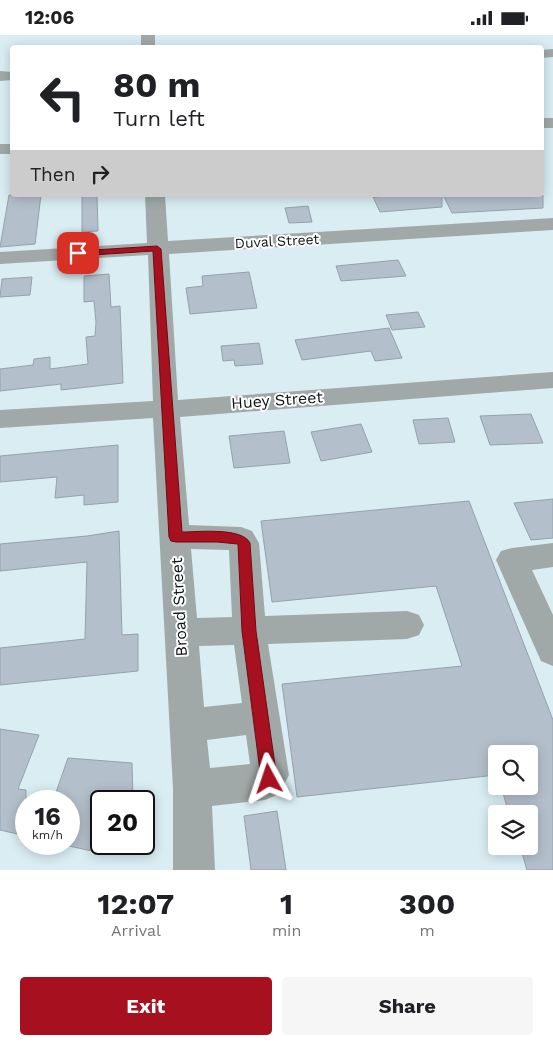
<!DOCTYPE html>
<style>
:root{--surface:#fff;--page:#f6f6f6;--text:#202124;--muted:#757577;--accent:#a7111f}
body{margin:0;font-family:"Work Sans",sans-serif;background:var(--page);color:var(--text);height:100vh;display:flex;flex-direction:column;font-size:19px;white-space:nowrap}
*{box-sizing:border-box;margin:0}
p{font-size:16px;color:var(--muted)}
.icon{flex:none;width:28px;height:28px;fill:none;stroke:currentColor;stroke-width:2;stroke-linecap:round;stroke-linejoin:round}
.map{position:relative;height:835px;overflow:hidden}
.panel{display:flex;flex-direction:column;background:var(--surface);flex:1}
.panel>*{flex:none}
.hud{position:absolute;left:10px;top:10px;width:534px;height:152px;border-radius:5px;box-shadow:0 2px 12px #0003;background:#fff;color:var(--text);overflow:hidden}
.buttons{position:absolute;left:488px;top:710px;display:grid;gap:10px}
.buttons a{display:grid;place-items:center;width:50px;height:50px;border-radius:5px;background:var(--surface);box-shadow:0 2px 12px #0003;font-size:25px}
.speed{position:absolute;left:15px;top:755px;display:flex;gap:10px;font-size:25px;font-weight:700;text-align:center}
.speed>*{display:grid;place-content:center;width:65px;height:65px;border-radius:50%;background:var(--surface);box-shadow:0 2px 12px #0003;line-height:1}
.speed small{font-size:12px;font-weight:400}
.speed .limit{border:2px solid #111;border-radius:8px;background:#fff;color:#111}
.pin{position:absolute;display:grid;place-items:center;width:42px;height:42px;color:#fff;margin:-21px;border-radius:10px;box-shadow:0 2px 8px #0006}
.me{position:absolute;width:55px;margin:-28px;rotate:355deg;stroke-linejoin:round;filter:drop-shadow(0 0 4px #0008)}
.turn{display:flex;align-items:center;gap:18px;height:105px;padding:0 20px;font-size:22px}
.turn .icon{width:65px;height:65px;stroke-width:2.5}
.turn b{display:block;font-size:35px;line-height:42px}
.then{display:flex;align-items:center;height:48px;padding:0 20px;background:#0003;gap:10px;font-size:19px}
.eta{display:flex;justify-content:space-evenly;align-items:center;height:85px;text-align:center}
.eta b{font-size:30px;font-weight:700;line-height:35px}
.cta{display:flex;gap:10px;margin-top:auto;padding:10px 20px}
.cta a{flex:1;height:58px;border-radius:5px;background:var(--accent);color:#fff;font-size:20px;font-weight:700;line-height:58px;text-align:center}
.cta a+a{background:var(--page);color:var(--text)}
.status{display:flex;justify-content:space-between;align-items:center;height:35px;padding:0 25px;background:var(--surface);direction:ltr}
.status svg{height:14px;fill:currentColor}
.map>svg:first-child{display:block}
.building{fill:#b3bfcb;stroke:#95a1ad}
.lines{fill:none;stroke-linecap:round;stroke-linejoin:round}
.minor{fill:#a0a9a7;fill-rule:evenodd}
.route{fill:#a7111f;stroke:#6d0b14}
.labels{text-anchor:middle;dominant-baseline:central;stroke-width:4;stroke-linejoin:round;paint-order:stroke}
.far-street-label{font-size:14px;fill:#0d1416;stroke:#fff}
.street-label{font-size:16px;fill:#0d1416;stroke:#fff}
</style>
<div class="status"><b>12:06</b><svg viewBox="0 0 49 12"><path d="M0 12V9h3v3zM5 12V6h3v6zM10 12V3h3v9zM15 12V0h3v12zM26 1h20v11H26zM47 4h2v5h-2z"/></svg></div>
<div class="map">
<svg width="553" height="835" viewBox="0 0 553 835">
<rect width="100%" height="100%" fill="#d9edf2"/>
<g class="building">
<polygon points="9,160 41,160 35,209 0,212"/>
<polygon points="82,160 97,160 98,196 82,197"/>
<polygon points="404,160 442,160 442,172 380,177 373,162"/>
<polygon points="443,160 543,160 543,173 452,178"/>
<polygon points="308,171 312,187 289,188 285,173"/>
<polygon points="398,225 406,241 341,246 336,231"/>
<polygon points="249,237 257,273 190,279 186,253 203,251 202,241"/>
<polygon points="109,239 111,272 120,271 123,348 61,355 61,349 0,356 0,334 33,330 34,324 50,322 50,334 88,329 86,302 95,301 96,287 94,266 84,267 84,241"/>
<polygon points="32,242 30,260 0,262 2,244"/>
<polygon points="418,277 425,292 392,295 386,280"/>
<polygon points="389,293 402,323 375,326 371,316 302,325 295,305"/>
<polygon points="259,308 263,329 235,331 234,325 223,326 221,311"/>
<polygon points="531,379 543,408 490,410 480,381"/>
<polygon points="448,383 455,407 419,409 413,385"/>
<polygon points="361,389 372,417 321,426 311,397"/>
<polygon points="284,396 290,428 234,433 229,401"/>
<polygon points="118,410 118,467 84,470 84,460 55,463 57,442 0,447 0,421"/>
<polygon points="553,464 553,503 531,505 514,468"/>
<polygon points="469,466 553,685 553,835 527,835 520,811 529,811 529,779 509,779 501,751 529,751 529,719 496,719 496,740 297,762 282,649 462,631 436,551 272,567 261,486"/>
<polygon points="119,496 122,600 138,599 138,636 0,650 0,613 85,604 87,527 0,536 0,509 87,501"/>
<polygon points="0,694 39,700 18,754 26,755 26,801 0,795"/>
<polygon points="68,723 132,728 133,766 101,766 101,818 69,811 69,766 53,766"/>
<polygon points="277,776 286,835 251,835 244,781"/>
</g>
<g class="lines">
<g class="minor">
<rect x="141" y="0" width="14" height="12"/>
<polygon points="553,14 553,22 541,23 541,15"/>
<polygon points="0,36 12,37 12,45 0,46"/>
<rect x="541" y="83" width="12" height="10"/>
<rect x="0" y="109" width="12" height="10"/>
<path d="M145 160H165L168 206 553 183V195L169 219 178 365 553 337V353L180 382 189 490 241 492 252 496 259 508 265 581 407 576 419 580 424 590 419 600 407 604 268 609 289 740 279 759 265 765 212 771 215 835H173V754L153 383 0 393V375L153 366 148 220 0 229V217L147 208ZM191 514 229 515 232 582 197 583ZM234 610 242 668 204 672 199 611ZM246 700 250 729 210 733 207 705Z"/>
<polygon points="553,508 553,532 532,535 553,580 553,631 541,626 496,525 501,516 512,513"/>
</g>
</g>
<path class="route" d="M157 211 161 214 182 497C198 497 242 492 250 508L256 596 277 744 275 749 269 751 264 749 261 744 242 596 238 509 217 507H176L171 506 169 502 153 216 78 221 74 218 78 216Z"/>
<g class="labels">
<g class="far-street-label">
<text transform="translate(277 206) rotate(-3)">Duval Street</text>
</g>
<g class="street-label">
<text transform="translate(277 365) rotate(-4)">Huey Street</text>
<text transform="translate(179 572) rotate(-93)">Broad Street</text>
</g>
</g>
</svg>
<div class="buttons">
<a><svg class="icon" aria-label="search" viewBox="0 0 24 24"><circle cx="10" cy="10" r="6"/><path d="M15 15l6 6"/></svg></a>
<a><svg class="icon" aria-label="layers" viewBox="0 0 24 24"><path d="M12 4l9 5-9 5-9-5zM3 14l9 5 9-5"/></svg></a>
</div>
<div class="speed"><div>16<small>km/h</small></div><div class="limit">20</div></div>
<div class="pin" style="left:78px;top:218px;background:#d93025"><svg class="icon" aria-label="arrive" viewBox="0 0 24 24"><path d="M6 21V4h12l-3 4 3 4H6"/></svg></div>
<svg class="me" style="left:269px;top:744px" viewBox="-20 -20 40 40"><path d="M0-17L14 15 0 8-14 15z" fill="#a7111f" stroke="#fff" stroke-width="4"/></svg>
<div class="hud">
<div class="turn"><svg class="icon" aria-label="left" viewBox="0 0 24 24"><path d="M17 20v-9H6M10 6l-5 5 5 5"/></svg><div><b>80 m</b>Turn left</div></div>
<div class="then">Then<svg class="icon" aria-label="right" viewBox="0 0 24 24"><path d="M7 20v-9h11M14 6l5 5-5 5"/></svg></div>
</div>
</div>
<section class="panel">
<div class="eta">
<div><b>12:07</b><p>Arrival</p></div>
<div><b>1</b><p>min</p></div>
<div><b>300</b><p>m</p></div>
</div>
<div class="cta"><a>Exit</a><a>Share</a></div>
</section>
